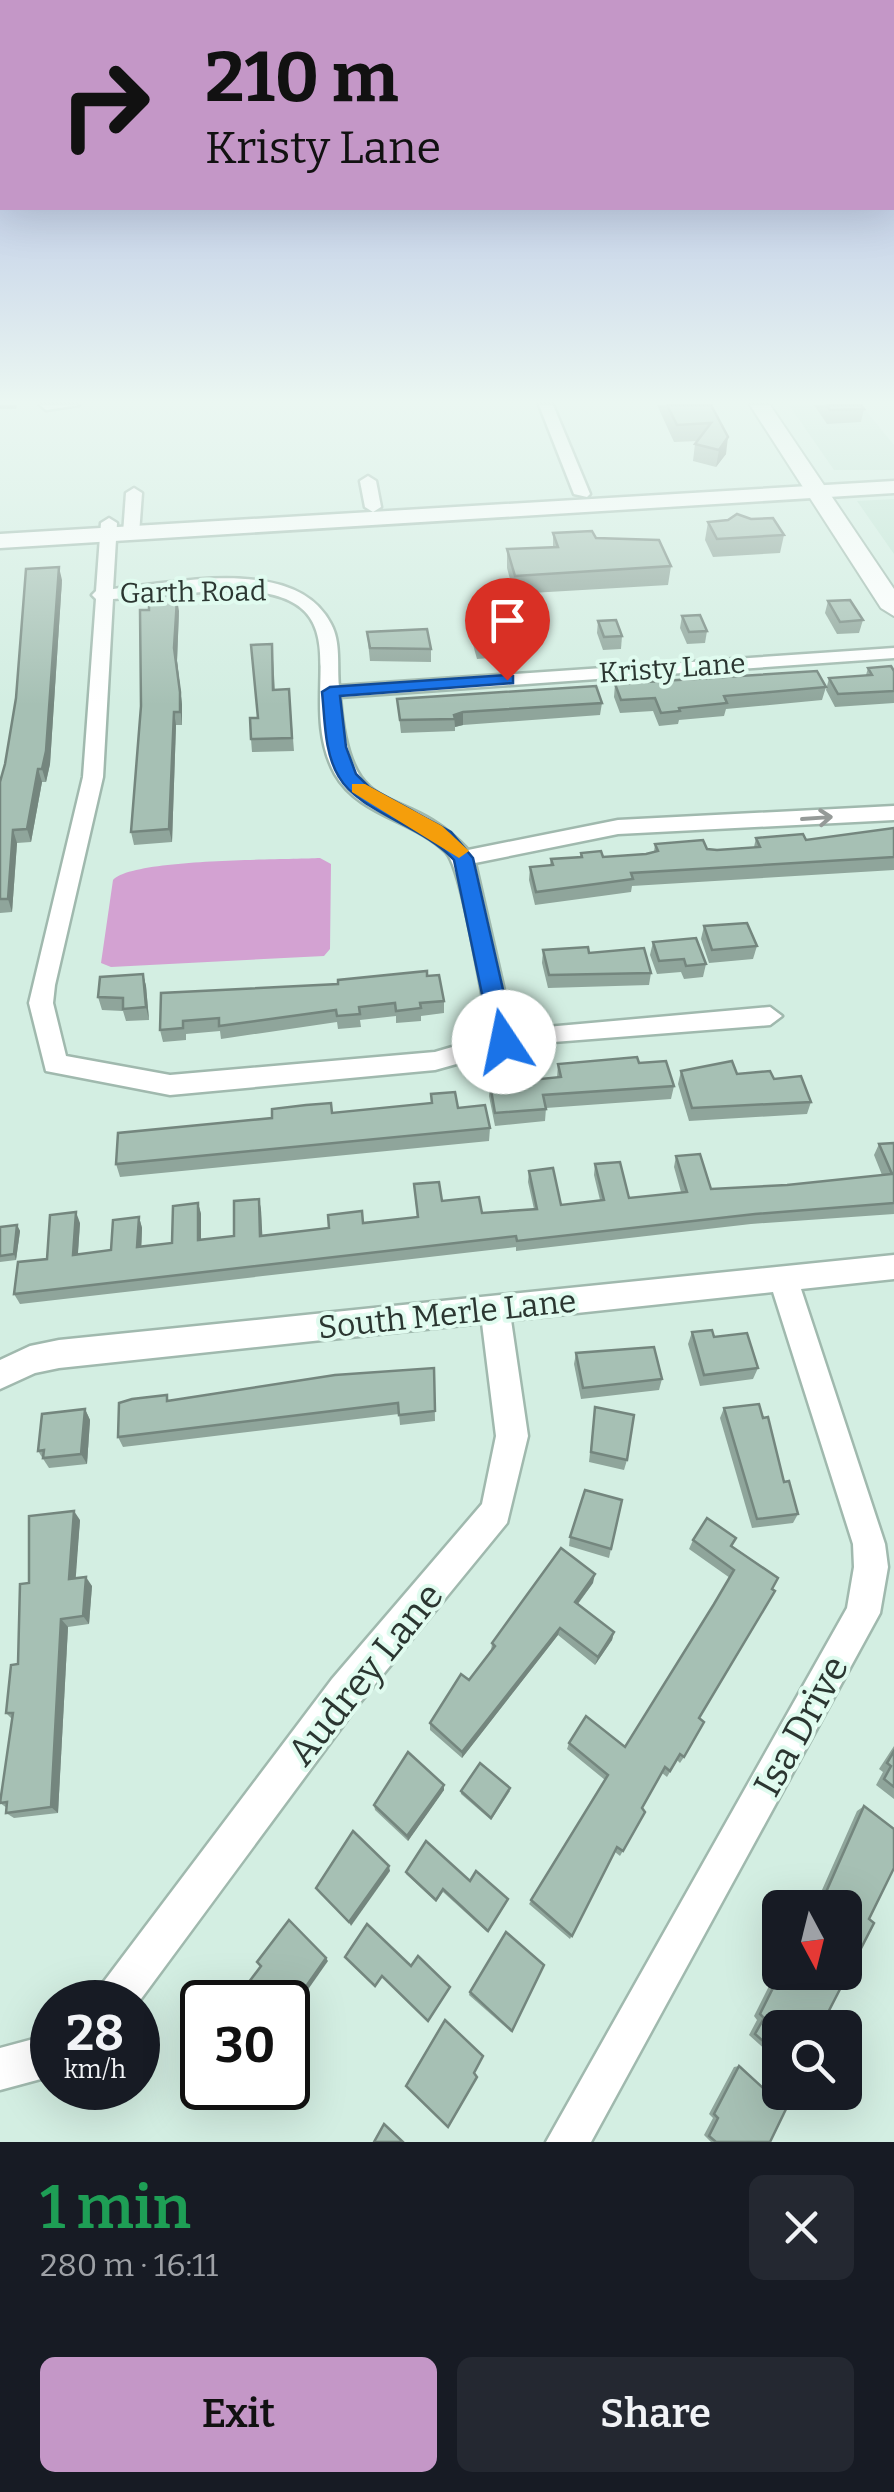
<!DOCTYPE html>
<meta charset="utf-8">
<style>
:root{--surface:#171b24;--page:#242831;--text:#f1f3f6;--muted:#9ea1a6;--accent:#c497c7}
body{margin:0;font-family:Bitter,serif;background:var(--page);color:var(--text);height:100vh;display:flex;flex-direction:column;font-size:38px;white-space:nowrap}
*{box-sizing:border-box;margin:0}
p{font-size:32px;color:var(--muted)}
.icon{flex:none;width:55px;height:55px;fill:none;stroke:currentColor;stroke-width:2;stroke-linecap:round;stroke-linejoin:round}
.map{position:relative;height:2142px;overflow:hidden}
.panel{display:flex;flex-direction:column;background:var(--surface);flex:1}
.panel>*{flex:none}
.hud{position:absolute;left:0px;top:0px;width:895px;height:210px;box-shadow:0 10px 40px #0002;background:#c497c7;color:#111;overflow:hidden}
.needle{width:65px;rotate:173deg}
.tools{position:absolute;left:762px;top:1890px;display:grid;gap:20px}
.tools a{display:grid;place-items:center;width:100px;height:100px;border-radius:15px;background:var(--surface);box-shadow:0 10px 40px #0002;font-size:50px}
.speed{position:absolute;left:30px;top:1980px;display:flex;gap:20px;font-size:50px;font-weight:700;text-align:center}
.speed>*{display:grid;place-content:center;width:130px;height:130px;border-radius:50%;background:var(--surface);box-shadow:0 10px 40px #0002;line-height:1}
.speed small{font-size:25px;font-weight:400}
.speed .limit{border:5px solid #111;border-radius:15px;background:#fff;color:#111}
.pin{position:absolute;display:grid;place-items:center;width:85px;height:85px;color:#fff;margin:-102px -42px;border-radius:50% 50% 50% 0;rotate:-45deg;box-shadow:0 0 10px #0007}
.pin .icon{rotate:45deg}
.me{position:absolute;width:110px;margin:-55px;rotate:349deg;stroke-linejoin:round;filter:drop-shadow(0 0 8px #0008)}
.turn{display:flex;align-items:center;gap:35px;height:210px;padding:0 40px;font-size:45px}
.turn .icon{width:130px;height:130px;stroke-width:2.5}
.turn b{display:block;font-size:70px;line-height:85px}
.round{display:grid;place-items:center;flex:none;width:105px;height:105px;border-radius:15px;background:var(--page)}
.summary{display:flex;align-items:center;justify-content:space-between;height:170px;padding:0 40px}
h1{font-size:60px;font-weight:600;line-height:75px;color:#1e9e55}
.button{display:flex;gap:20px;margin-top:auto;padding:20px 40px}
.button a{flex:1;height:115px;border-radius:15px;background:var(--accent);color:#111;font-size:40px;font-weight:600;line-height:115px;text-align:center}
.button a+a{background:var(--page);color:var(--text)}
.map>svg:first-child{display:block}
.built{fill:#c1e4d4}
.water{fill:#d3a2d2}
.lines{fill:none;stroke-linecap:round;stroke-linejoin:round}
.street-casing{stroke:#a0b9ae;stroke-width:5}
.secondary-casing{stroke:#a0b9ae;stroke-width:5}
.primary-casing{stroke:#a0b9ae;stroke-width:4}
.street{fill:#fff;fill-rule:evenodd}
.secondary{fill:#fff;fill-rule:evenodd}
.primary{fill:#fff;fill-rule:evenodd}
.wall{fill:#8fa59b}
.shaded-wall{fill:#74867e}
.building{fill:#a6c0b4;stroke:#74867e;stroke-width:2.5}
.oneway{stroke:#959a98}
.route{fill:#1a73e8;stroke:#114b97;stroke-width:2.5}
.slow{fill:#f59e0b}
.labels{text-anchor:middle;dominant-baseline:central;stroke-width:8;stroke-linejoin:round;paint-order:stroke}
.far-street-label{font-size:28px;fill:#2b3631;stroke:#e0fbef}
.street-label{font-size:32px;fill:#2b3631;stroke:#e0fbef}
.near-street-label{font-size:38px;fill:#2b3631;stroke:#e0fbef}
</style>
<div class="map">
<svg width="894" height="2142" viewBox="0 0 894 2142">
<rect width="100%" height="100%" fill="#d3eee2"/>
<g class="built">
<polygon points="789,405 861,405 894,445 894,470 834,470"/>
<polygon points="894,499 894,554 857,501"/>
</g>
<path class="water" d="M320 858 331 864 330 949 324 956 111 967 101 963 113 880C132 858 284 860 320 858Z"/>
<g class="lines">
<g class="street-casing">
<g id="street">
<polygon points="40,405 79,405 46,410"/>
<polygon points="539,405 553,405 590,494 587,497 574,494"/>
<polygon points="368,476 376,481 381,507 373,512 365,507 360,481"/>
<polygon points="134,488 142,493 139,534 131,539 123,534 126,493"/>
<path d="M109 518 117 523 113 589C176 583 296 555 331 624 341 642 337 666 339 686L894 648V658L340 697C350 830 401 777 468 850L618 820 894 806V820L618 834 475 863 513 1030 770 1007 782 1016 770 1025 528 1044 435 1070 170 1095 46 1071 29 1003 83 777 96 599 92 595 96 591 101 523ZM228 590C376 591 290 692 335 774 359 816 414 820 446 852 463 870 483 1004 490 1036L435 1052 170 1075 66 1056 53 1003 55 985 103 777 113 599Z"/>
<polygon points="894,1255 894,1279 801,1289 885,1544 888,1567 880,1613 591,2142 546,2142 847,1608 854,1567 853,1544 773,1292 511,1320 528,1436 507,1523 358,1705 138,2003 93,2002 99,1988 332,1679 482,1504 496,1436 482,1323 59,1368 35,1373 0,1389 0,1360 30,1346 59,1340"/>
<polygon points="52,2034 52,2076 0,2090 0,2048"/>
</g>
</g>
<g class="secondary-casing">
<polygon id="secondary" points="894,481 894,493 0,548 0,534"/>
</g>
<g class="primary-casing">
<polygon id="primary" points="750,405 770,405 894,589 894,616 881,608"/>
</g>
<use href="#street" class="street"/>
<use href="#secondary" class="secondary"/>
<use href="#primary" class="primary"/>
</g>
<g class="wall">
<polygon points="0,405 17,405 16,409 0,409"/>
<polygon points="657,405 711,405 726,454 716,467 693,461 695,444 698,441 674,442"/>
<polygon points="814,405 861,405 864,409 861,422 827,424"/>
<polygon points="708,522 784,535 780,553 713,557 705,540"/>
<polygon points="553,533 596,538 671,566 668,585 514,594 507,568 507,549 553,547"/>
<polygon points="62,580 50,764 46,782 42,782 31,842 17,843 12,912 0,913 0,782"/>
<polygon points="828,601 863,620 859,633 837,634 825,613"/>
<polygon points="179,611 177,661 182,705 182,725 176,725 172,842 134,845 131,832"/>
<polygon points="682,616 707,631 705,643 687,644 680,628"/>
<polygon points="598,621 622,636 621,649 603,650 597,633"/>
<polygon points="473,629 531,642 530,655 477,659 472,641"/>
<polygon points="367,632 431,649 431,662 370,661"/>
<polygon points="272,644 275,690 289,689 294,751 252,752 251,739 258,718"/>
<polygon points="868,668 894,671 894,703 835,707 826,690 829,678 866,675"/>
<polygon points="615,684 826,687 822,700 726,709 724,716 679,720 678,724 659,726 653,711 620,713 614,697"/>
<polygon points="397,699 602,703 600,715 463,725 455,727 455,731 401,733"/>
<polygon points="894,828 894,870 632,886 631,892 535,905 529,880 530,867 550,865 551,859 580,857 581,853 603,857 646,854 654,852 655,844 717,850 754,847 756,838 806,840"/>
<polygon points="704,926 757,946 753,959 709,963 701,939"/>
<polygon points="653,942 706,964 703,977 684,979 681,972 657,974 650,955"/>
<polygon points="543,950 589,953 651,973 649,985 548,988 542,963"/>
<polygon points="143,974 146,986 149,1020 126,1021 123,1011 102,1010 98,997"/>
<polygon points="427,976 444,1001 444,1013 421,1016 421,1021 396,1023 396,1016 360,1020 361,1027 338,1029 337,1022 221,1039 220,1031 186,1034 186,1040 163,1042 160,1030 161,993 338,984"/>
<polygon points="639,1063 674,1086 671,1099 546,1108 545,1121 495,1126 489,1096 490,1084 557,1078 558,1064"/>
<polygon points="681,1071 737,1074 774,1079 811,1102 807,1114 689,1121 678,1084"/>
<polygon points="431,1094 458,1108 490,1128 489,1141 120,1177 116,1164 332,1113 431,1103"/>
<polygon points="894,1143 894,1214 751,1224 516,1251 516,1247 20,1304 14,1294 80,1223 78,1254 111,1250 139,1217 142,1228 141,1247 172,1243 198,1203 201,1214 201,1240 234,1236 259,1199 261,1210 262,1236 417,1217 414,1184 442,1201 482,1213 534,1209 528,1182 529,1171 561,1205 600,1200 594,1175 595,1164 629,1198 681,1192 674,1167 676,1156 711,1189 787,1185 882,1175 874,1155 879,1144"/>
<polygon points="17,1225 20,1231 16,1260 0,1262 0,1227"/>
<polygon points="692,1332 714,1337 758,1368 753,1379 700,1386 688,1344"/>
<polygon points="576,1353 662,1379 659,1390 581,1399 574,1364"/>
<polygon points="434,1368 435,1421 400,1425 399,1414 123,1447 118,1437 170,1401"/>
<polygon points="595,1407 627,1460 624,1470 589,1462"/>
<polygon points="724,1408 798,1514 793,1523 752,1528 720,1418"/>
<polygon points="85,1409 90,1420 87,1464 49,1468 38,1451"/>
<polygon points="80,1520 75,1578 92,1586 89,1624 68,1627 58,1813 14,1818 6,1813 7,1808 0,1803 12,1719 6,1713 18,1664 29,1583"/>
<polygon points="570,1537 611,1549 609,1558 569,1546"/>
<polygon points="736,1538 732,1546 778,1578 699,1718 684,1757 680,1763 677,1760 667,1777 662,1773 642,1808 645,1812 620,1856 615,1852 570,1939 529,1904 605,1780 567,1749 569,1743 625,1747 730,1578 689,1549 693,1540"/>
<polygon points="593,1583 578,1604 614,1632 612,1640 595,1665 558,1635 462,1758 430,1730 430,1723 469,1680 491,1651 492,1643"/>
<polygon points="894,1746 894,1799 876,1785 883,1772 879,1769"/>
<polygon points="444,1785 444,1790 408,1841 375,1810 374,1805"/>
<polygon points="461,1791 510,1791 491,1820 461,1794"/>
<polygon points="864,1806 894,1829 894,1868 869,1919 874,1923 820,2028 780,2028 780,2063 749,2035 757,2020 754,2016 776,1972 780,1971 780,1972 845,1972 845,1908 814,1908 857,1811"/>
<polygon points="406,1872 470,1881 508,1899 487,1932 443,1892 436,1902 406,1874"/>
<polygon points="544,1965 511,2032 469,1995 470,1992"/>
<polygon points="739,2066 770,2142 711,2142 704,2135 713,2118 709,2114 734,2067"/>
</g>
<g class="shaded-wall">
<polygon points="728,437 726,454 716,467 719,450"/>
<polygon points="59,567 62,580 50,764 46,782 42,769"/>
<polygon points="177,599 179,611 177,661 182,705 182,725 174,648"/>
<polygon points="174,712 176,725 172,842 169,829"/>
<polygon points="463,712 463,725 455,727 454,715"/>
<polygon points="38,769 42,782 31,842 27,829"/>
<polygon points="13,830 17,843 12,912 8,899"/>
<polygon points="143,974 146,986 149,1020 146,1007"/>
<polygon points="259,1199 261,1210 263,1247 260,1236"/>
<polygon points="198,1203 201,1214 201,1251 198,1240"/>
<polygon points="76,1212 80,1223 77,1265 73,1255"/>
<polygon points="139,1217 142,1228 141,1258 137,1247"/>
<polygon points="17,1225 20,1231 16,1260 14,1254"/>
<polygon points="85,1409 90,1420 87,1464 81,1454"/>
<polygon points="74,1511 80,1520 75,1588 69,1579"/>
<polygon points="595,1574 593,1583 573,1610 575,1602"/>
<polygon points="86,1577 92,1586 89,1624 83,1616"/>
<polygon points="61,1619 68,1627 58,1813 51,1807"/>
<polygon points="560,1628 558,1635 462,1758 462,1752"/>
<polygon points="614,1632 612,1640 595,1665 598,1657"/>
<polygon points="444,1785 444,1790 408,1841 407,1836"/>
<polygon points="389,1866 390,1871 351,1926 349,1922"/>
<polygon points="326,1958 328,1961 288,2018 288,2012"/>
</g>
<g class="building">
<polygon points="667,405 711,405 728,437 719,450 695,444 711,423 677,425"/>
<polygon points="827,405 861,405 864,409 830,410"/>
<polygon points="737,514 751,519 773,518 784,535 717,539 708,522 728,520"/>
<polygon points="592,531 596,538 659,540 671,566 515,576 507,549 558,547 553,533"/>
<polygon points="59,567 46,751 42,769 38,769 27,829 13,830 8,899 0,899 0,782 5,764 16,698 26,569"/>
<polygon points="177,599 174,648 180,692 180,712 174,712 169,829 131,832 141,706 140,610 149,610 149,600"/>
<polygon points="850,600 863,620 840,622 828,601"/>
<polygon points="700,615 707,631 689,632 682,616"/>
<polygon points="616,620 622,636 604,637 598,621"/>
<polygon points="526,625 531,642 477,646 473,628"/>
<polygon points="427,629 431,649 370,648 367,632"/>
<polygon points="272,644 273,690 289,689 292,738 251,739 250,718 258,718 251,645"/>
<polygon points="891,666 894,671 894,691 838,694 829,678 872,675 868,668"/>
<polygon points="817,671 826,687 724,696 727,703 679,708 680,711 661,713 655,698 621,700 615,684"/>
<polygon points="596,686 602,703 463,712 454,715 455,719 400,720 397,699"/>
<polygon points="894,828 894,857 631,873 633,879 536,892 530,867 553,865 551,859 582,857 581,853 601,851 603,857 646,854 658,851 655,844 703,840 707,849 717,850 760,847 756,838 803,834 806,840"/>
<polygon points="747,923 757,946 712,950 704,926"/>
<polygon points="696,938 706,964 686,966 684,959 659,961 653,942"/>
<polygon points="588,947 589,953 644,948 651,973 549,975 543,950"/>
<polygon points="427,971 427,976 439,975 444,1001 420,1003 421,1008 396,1011 395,1003 359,1007 360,1014 337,1016 336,1010 219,1026 219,1018 183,1021 183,1028 160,1030 161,993 338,984 338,980"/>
<polygon points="143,974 146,1007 123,1009 123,998 98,997 100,977"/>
<polygon points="637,1057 639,1063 666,1061 674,1086 543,1095 546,1109 495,1113 490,1084 561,1077 558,1064"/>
<polygon points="732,1061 737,1074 770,1071 774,1079 801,1076 811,1102 692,1108 681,1071"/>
<polygon points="455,1092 458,1108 485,1105 490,1128 116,1164 118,1133 272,1118 272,1109 306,1105 331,1103 332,1113 432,1103 431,1094"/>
<polygon points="894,1143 894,1203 755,1214 517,1241 516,1236 14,1294 18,1262 47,1259 50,1215 76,1212 73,1255 111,1250 113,1220 139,1217 137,1247 172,1243 173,1206 198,1203 198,1240 234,1236 234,1201 259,1199 260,1236 329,1228 328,1215 362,1211 363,1223 418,1217 414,1184 439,1182 442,1201 479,1197 482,1213 537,1209 529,1171 553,1168 561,1205 604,1200 595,1164 620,1162 629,1198 687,1192 676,1156 700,1154 711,1189 787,1185 892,1174 879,1144"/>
<polygon points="17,1225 14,1254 0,1256 0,1227"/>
<polygon points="712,1330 714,1337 747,1333 758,1368 704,1375 692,1332"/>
<polygon points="654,1347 662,1379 583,1388 576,1353"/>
<polygon points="434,1368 435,1411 399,1415 398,1403 118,1437 119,1403 132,1399 167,1395 167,1401 335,1375"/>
<polygon points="759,1404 763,1418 768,1417 784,1482 789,1481 798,1514 757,1519 724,1408"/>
<polygon points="595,1407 634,1415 627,1460 591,1452"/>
<polygon points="85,1409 81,1454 43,1458 44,1450 38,1451 42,1414"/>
<polygon points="585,1490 622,1500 611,1549 570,1537"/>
<polygon points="74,1511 69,1579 86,1577 83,1616 61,1619 51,1807 6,1813 7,1802 0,1803 13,1713 6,1713 11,1665 18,1664 20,1584 29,1583 29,1516"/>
<polygon points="707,1518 736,1538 731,1546 778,1578 772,1589 775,1591 699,1718 704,1722 684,1757 680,1754 670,1771 665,1767 642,1808 645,1812 623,1851 617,1847 572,1936 531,1900 608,1775 569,1743 586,1716 625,1747 714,1604 734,1570 693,1540"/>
<polygon points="561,1548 595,1574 575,1602 614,1632 598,1657 560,1628 462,1752 430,1723 461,1674 469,1680 495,1646 492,1643"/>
<polygon points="894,1751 894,1787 884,1779 891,1766 887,1763"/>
<polygon points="408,1752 444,1785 407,1836 374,1805"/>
<polygon points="480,1763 510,1788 491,1818 461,1791"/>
<polygon points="864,1806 894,1829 894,1868 869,1919 874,1923 820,2028 780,2028 780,2056 755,2034 764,2018 760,2014 781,1972 787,1972 790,1975 791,1972 845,1972 845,1908 819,1908"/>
<polygon points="353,1831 389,1866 349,1922 316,1888"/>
<polygon points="426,1841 470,1881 476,1871 508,1899 488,1931 443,1889 436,1900 406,1872"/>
<polygon points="289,1920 326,1958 288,2012 288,2002 269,2002 249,1982 261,1966 257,1962"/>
<polygon points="367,1924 411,1966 418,1956 450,1987 428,2021 382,1976 375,1986 345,1957"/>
<polygon points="506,1932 544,1965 512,2031 470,1992"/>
<polygon points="445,2020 483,2056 474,2073 477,2077 448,2127 406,2086"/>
<polygon points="739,2066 786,2109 770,2142 716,2142 709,2136 718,2118 714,2114"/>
<polygon points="384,2124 403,2142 374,2142"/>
</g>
<defs><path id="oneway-shaft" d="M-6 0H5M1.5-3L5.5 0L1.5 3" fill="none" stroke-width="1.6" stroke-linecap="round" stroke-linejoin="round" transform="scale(2.5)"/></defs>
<use class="oneway" href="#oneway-shaft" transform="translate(817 818) rotate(-4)"/>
<linearGradient id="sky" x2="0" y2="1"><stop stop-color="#9faddf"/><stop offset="0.57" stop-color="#ebf7f2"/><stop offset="1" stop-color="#ebf7f2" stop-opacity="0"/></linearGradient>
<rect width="894" height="705" fill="url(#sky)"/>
<path class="route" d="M507 675 513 676V683L340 696 346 747 356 774 369 787 451 832 473 858 515 1042 504 1050 492 1042 454 860C424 826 359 812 339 777 324 753 325 719 322 692L330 687Z"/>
<polygon class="slow" points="352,784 365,784 442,826 469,851 459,858 352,792"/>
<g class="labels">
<g class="far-street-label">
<text transform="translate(193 592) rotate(-1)">Garth Road</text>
<text transform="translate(672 668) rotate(-4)">Kristy Lane</text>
</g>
<g class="street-label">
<text transform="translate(447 1314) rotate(-6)">South Merle Lane</text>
</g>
<g class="near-street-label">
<text transform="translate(365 1674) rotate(-51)">Audrey Lane</text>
<text transform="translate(801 1726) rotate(-61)">Isa Drive</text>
</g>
</g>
</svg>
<div class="tools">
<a><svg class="needle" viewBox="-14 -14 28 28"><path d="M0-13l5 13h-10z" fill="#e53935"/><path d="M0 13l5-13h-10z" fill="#9ea1a6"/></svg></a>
<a><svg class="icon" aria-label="search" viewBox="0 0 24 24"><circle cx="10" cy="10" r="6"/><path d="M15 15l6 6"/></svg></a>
</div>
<div class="speed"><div>28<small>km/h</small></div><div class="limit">30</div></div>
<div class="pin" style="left:507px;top:680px;background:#d93025"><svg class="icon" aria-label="arrive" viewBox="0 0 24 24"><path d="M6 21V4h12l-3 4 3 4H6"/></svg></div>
<svg class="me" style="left:504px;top:1042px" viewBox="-20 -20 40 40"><circle r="19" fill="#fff"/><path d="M0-13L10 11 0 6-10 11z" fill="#1a73e8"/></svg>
<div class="hud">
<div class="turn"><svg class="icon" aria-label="right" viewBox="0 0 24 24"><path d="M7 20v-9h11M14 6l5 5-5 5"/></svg><div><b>210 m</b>Kristy Lane</div></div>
</div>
</div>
<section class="panel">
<div class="summary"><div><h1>1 min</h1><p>280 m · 16:11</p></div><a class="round"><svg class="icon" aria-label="close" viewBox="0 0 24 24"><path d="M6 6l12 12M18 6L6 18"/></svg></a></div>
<div class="button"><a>Exit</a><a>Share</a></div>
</section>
